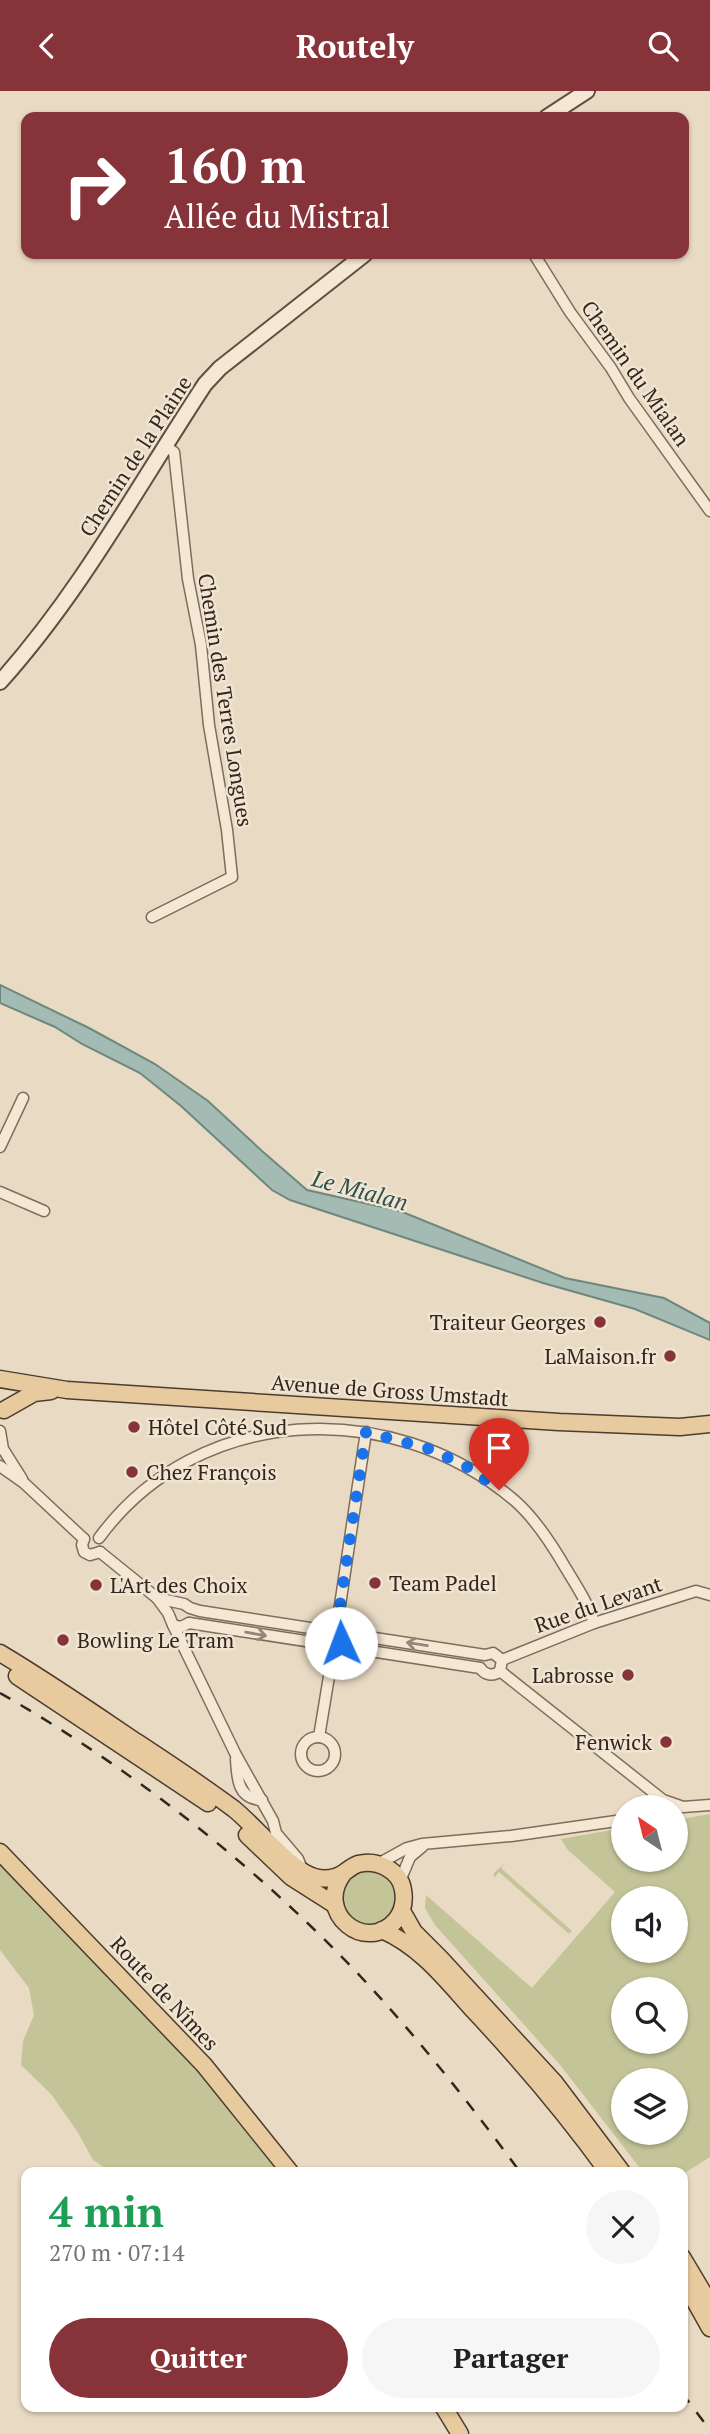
<!DOCTYPE html>
<html lang="fr">
<meta charset="utf-8">
<style>
:root{--surface:#fff;--page:#f6f6f6;--text:#202124;--muted:#757577;--accent:#87333a}
body{margin:0;font-family:"PT Serif",serif;background:var(--page);color:var(--text);height:100vh;display:flex;flex-direction:column;font-size:26px;white-space:nowrap}
*{box-sizing:border-box;margin:0}
p{font-size:23px;color:var(--muted)}
.icon{flex:none;width:38px;height:38px;fill:none;stroke:currentColor;stroke-width:2;stroke-linecap:round;stroke-linejoin:round}
.map{position:relative;flex:1;overflow:hidden}
.side{position:absolute;left:21px;top:2076px;width:667px;height:245px;display:flex;flex-direction:column;background:var(--surface);border-radius:14px;box-shadow:0 2px 5px #0004}
.side>*{flex:none}
.top-card{position:absolute;left:21px;top:21px;width:668px;height:147px;border-radius:14px;box-shadow:0 2px 5px #0004;background:#87333a;color:#fff;overflow:hidden}
.needle{width:46px;rotate:325deg}
.tools{position:absolute;left:611px;top:1704px;display:grid;gap:14px}
.tools a{display:grid;place-items:center;width:77px;height:77px;border-radius:50%;background:var(--surface);box-shadow:0 2px 5px #0004;font-size:35px}
.pin{position:absolute;display:grid;place-items:center;width:60px;height:60px;color:#fff;margin:-72px -30px;border-radius:50% 50% 50% 0;rotate:-45deg;box-shadow:0 0 7px #0007}
.pin .icon{rotate:45deg}
.me{position:absolute;width:77px;margin:-38px;rotate:358deg;stroke-linejoin:round;filter:drop-shadow(0 0 5px #0008)}
.turn{display:flex;align-items:center;gap:24px;height:147px;padding:0 28px;font-size:32px}
.turn .icon{width:91px;height:91px;stroke-width:2.5}
.turn b{display:block;font-size:49px;line-height:60px}
.round{display:grid;place-items:center;flex:none;width:74px;height:74px;border-radius:37px;background:var(--page)}
.head{display:flex;align-items:center;justify-content:space-between;height:119px;padding:0 28px}
h1{font-size:42px;font-weight:700;line-height:52px;color:#1e9e55}
.cta{display:flex;gap:14px;margin-top:auto;padding:14px 28px}
.cta a{flex:1;height:80px;border-radius:42px;background:var(--accent);color:#fff;font-size:28px;font-weight:700;line-height:80px;text-align:center}
.cta a+a{background:var(--page);color:var(--text)}
header{display:flex;justify-content:space-between;align-items:center;height:91px;padding:0 28px;background:var(--accent);color:#fff;font-size:32px;font-weight:700}
.map>svg:first-child{display:block}
.green{fill:#c3c498;fill-rule:evenodd}
.water{fill:#a4bbb3;stroke:#6d887f;stroke-width:2}
.lines{fill:none;stroke-linecap:round;stroke-linejoin:round}
.street-casing{stroke:#806c5c;stroke-width:13}
.secondary-casing{stroke:#624e3f;stroke-width:18}
.primary-casing{stroke:#4e3c30;stroke-width:19}
.street{stroke:#f4e8d5;stroke-width:10}
.secondary{stroke:#f4e8d5;stroke-width:14}
.primary{stroke:#e7cb9f;stroke-width:16}
.rail{stroke:#32261e;stroke-width:2.5;stroke-dasharray:12 12;stroke-linecap:butt}
.oneway{stroke:#93877a}
.route{stroke:#1a73e8;stroke-width:12;stroke-dasharray:0 21.6}
.poi-dot{fill:#87333a;stroke:#f0e5d2;stroke-width:2.5}
.labels{text-anchor:middle;dominant-baseline:central;stroke-width:5;stroke-linejoin:round;paint-order:stroke}
.street-label{font-size:21px;fill:#32261e;stroke:#f0e5d2}
.poi-label{font-size:21px;fill:#32261e;stroke:#f0e5d2;text-anchor:start}
.water-label{font-size:23px;font-style:italic;fill:#2f504b;stroke:#f0e5d2}
</style>
<header><svg class="icon" aria-label="back" viewBox="0 0 24 24"><path d="M15 5l-7 7 7 7"/></svg>Routely<svg class="icon" aria-label="search" viewBox="0 0 24 24"><circle cx="10" cy="10" r="6"/><path d="M15 15l6 6"/></svg></header>
<div class="map">
<svg width="710" height="2343" viewBox="0 0 710 2343">
<rect width="100%" height="100%" fill="#e8dac3"/>
<g class="green">
<path d="M710 1723V2066L683 2083 682 2081H643L561 1975 435 1834 425 1817 426 1804 532 1897 615 1801 568 1759 561 1748 623 1737V1769H676V1729ZM623 1808H676V1860H623ZM623 1899H676V1951H623ZM623 1990H676V2042H623Z"/>
<polygon points="0,1761 101,1864 290,2081 112,2081 93,2069 77,2040 51,2003 21,1974 23,1950 34,1924 29,1897 0,1859"/>
<polygon points="505,1772 501,1777 572,1840 569,1843 499,1781 494,1787 494,1782"/>
<circle cx="369" cy="1806" r="27"/>
</g>
<polygon class="water" points="0,894 89,937 155,973 208,1010 262,1060 307,1099 400,1120 565,1187 664,1207 710,1232 710,1249 635,1218 543,1192 290,1109 272,1099 181,1015 140,982 82,953 55,936 0,912"/>
<g class="lines">
<g class="street-casing">
<g id="street">
<polyline points="534,163 570,221 611,277 629,307 710,420"/>
<polyline points="152,826 232,786 227,739 209,634 201,554 188,488 174,361 164,354"/>
<polyline points="0,1056 23,1007"/>
<polyline points="0,1101 44,1120"/>
<polyline points="0,1340 3,1358 22,1388"/>
<polyline points="0,1375 24,1392 84,1448"/>
<path d="M99 1447C197 1313 391 1305 514 1409 535 1427 551 1452 565 1476 576 1494 588 1512 594 1532"/>
<polyline points="84,1448 82,1454 84,1461 90,1464 100,1461"/>
<polyline points="100,1461 157,1507 168,1522 173,1534 181,1536 189,1532"/>
<polyline points="157,1507 184,1513 190,1517 200,1520 485,1564 493,1562 502,1569 500,1580"/>
<polyline points="189,1532 480,1577"/>
<polyline points="173,1534 236,1664 273,1730 276,1742 298,1768 302,1778"/>
<polyline points="336,1541 366,1341"/>
<polyline points="502,1569 594,1532 696,1500 710,1504"/>
<path d="M480 1577C485 1584 493 1586 500 1580"/>
<polyline points="500,1580 663,1709 683,1716 710,1714"/>
<circle cx="318" cy="1663" r="17"/>
<polyline points="319,1646 334,1555"/>
<path d="M236 1668C237 1688 238 1708 262 1709"/>
<polyline points="378,1773 407,1757 422,1753 511,1745 623,1729"/>
<polyline points="400,1790 410,1766 422,1756"/>
</g>
</g>
<g class="secondary-casing">
<g id="secondary">
<polyline points="547,26 587,0"/>
<path d="M0 591C81 501 139 393 205 293L220 277 365 163"/>
</g>
</g>
<g class="primary-casing">
<g id="primary">
<polyline points="0,1288 67,1299 559,1331 680,1336 710,1333"/>
<polyline points="4,1319 34,1302 51,1300"/>
<path d="M0 1562C47 1590 92 1621 138 1652 170 1673 203 1695 234 1718 257 1737 281 1768 305 1782 314 1787 325 1789 335 1786 344 1784 349 1776 358 1773 377 1768 400 1779 403 1799 405 1810 403 1820 396 1829 366 1864 314 1822 343 1783"/>
<polyline points="17,1585 208,1712"/>
<polyline points="247,1744 291,1786 335,1814"/>
<polyline points="0,1761 204,1974 290,2081"/>
<polyline points="402,1820 414,1841 440,1867 555,1992 622,2081"/>
<path d="M382 1839C421 1856 446 1889 474 1920 522 1971 567 2024 608 2081"/>
<polyline points="682,2166 710,2213"/>
<polyline points="682,2187 710,2237"/>
<polyline points="443,2315 460,2343"/>
</g>
</g>
<use href="#street" class="street"/>
<use href="#secondary" class="secondary"/>
<use href="#primary" class="primary"/>
<g class="rail">
<path d="M0 1602C142 1683 283 1796 391 1919 436 1970 479 2025 520 2081"/>
<polyline points="682,2302 710,2339"/>
</g>
</g>
<defs><path id="oneway-shaft" d="M-6 0H5M1.5-3L5.5 0L1.5 3" fill="none" stroke-width="1.6" stroke-linecap="round" stroke-linejoin="round" transform="scale(1.75)"/></defs>
<g class="oneway">
<use href="#oneway-shaft" transform="translate(256 1543) rotate(10)"/>
<use href="#oneway-shaft" transform="translate(417 1553) rotate(-171)"/>
</g>
<g class="lines">
<polyline class="route" points="341,1552 342,1545 336,1541 366,1341 430,1358 469,1377 499,1399"/>
</g>
<g class="poi-dot">
<circle cx="600" cy="1231" r="7"/>
<circle cx="670" cy="1265" r="7"/>
<circle cx="134" cy="1336" r="7"/>
<circle cx="132" cy="1381" r="7"/>
<circle cx="375" cy="1492" r="7"/>
<circle cx="96" cy="1494" r="7"/>
<circle cx="63" cy="1549" r="7"/>
<circle cx="628" cy="1584" r="7"/>
<circle cx="666" cy="1651" r="7"/>
</g>
<g class="labels">
<g class="street-label">
<text transform="translate(636 282) rotate(55)">Chemin du Mialan</text>
<text transform="translate(135 365) rotate(-57)">Chemin de la Plaine</text>
<text transform="translate(226 609) rotate(81)">Chemin des Terres Longues</text>
<text transform="translate(390 1299) rotate(4)">Avenue de Gross Umstadt</text>
<text transform="translate(598 1513) rotate(-19)">Rue du Levant</text>
<text transform="translate(165 1902) rotate(47)">Route de Nîmes</text>
</g>
<g class="poi-label">
<text x="586" y="1231" text-anchor="end">Traiteur Georges</text>
<text x="656" y="1265" text-anchor="end">LaMaison.fr</text>
<text x="148" y="1336">Hôtel Côté Sud</text>
<text x="146" y="1381">Chez François</text>
<text x="389" y="1492">Team Padel</text>
<text x="110" y="1494">L'Art des Choix</text>
<text x="77" y="1549">Bowling Le Tram</text>
<text x="614" y="1584" text-anchor="end">Labrosse</text>
<text x="652" y="1651" text-anchor="end">Fenwick</text>
</g>
<g class="water-label">
<text transform="translate(360 1099) rotate(15)">Le Mialan</text>
</g>
</g>
</svg>
<div class="tools">
<a><svg class="needle" viewBox="-14 -14 28 28"><path d="M0-13l5 13h-10z" fill="#e53935"/><path d="M0 13l5-13h-10z" fill="#757577"/></svg></a>
<a><svg class="icon" aria-label="sound" viewBox="0 0 24 24"><path d="M4 9h4l5-4v14l-5-4H4zM17 9q2 3 0 6"/></svg></a>
<a><svg class="icon" aria-label="search" viewBox="0 0 24 24"><circle cx="10" cy="10" r="6"/><path d="M15 15l6 6"/></svg></a>
<a><svg class="icon" aria-label="layers" viewBox="0 0 24 24"><path d="M12 4l9 5-9 5-9-5zM3 14l9 5 9-5"/></svg></a>
</div>
<div class="pin" style="left:499px;top:1399px;background:#d93025"><svg class="icon" aria-label="arrive" viewBox="0 0 24 24"><path d="M6 21V4h12l-3 4 3 4H6"/></svg></div>
<svg class="me" style="left:341px;top:1552px" viewBox="-20 -20 40 40"><circle r="19" fill="#fff"/><path d="M0-13L10 11 0 6-10 11z" fill="#1a73e8"/></svg>
<div class="top-card">
<div class="turn"><svg class="icon" aria-label="right" viewBox="0 0 24 24"><path d="M7 20v-9h11M14 6l5 5-5 5"/></svg><div><b>160 m</b>Allée du Mistral</div></div>
</div>
<section class="side">
<div class="head"><div><h1>4 min</h1><p>270 m · 07:14</p></div><a class="round"><svg class="icon" aria-label="close" viewBox="0 0 24 24"><path d="M6 6l12 12M18 6L6 18"/></svg></a></div>
<div class="cta"><a>Quitter</a><a>Partager</a></div>
</section>
</div>
